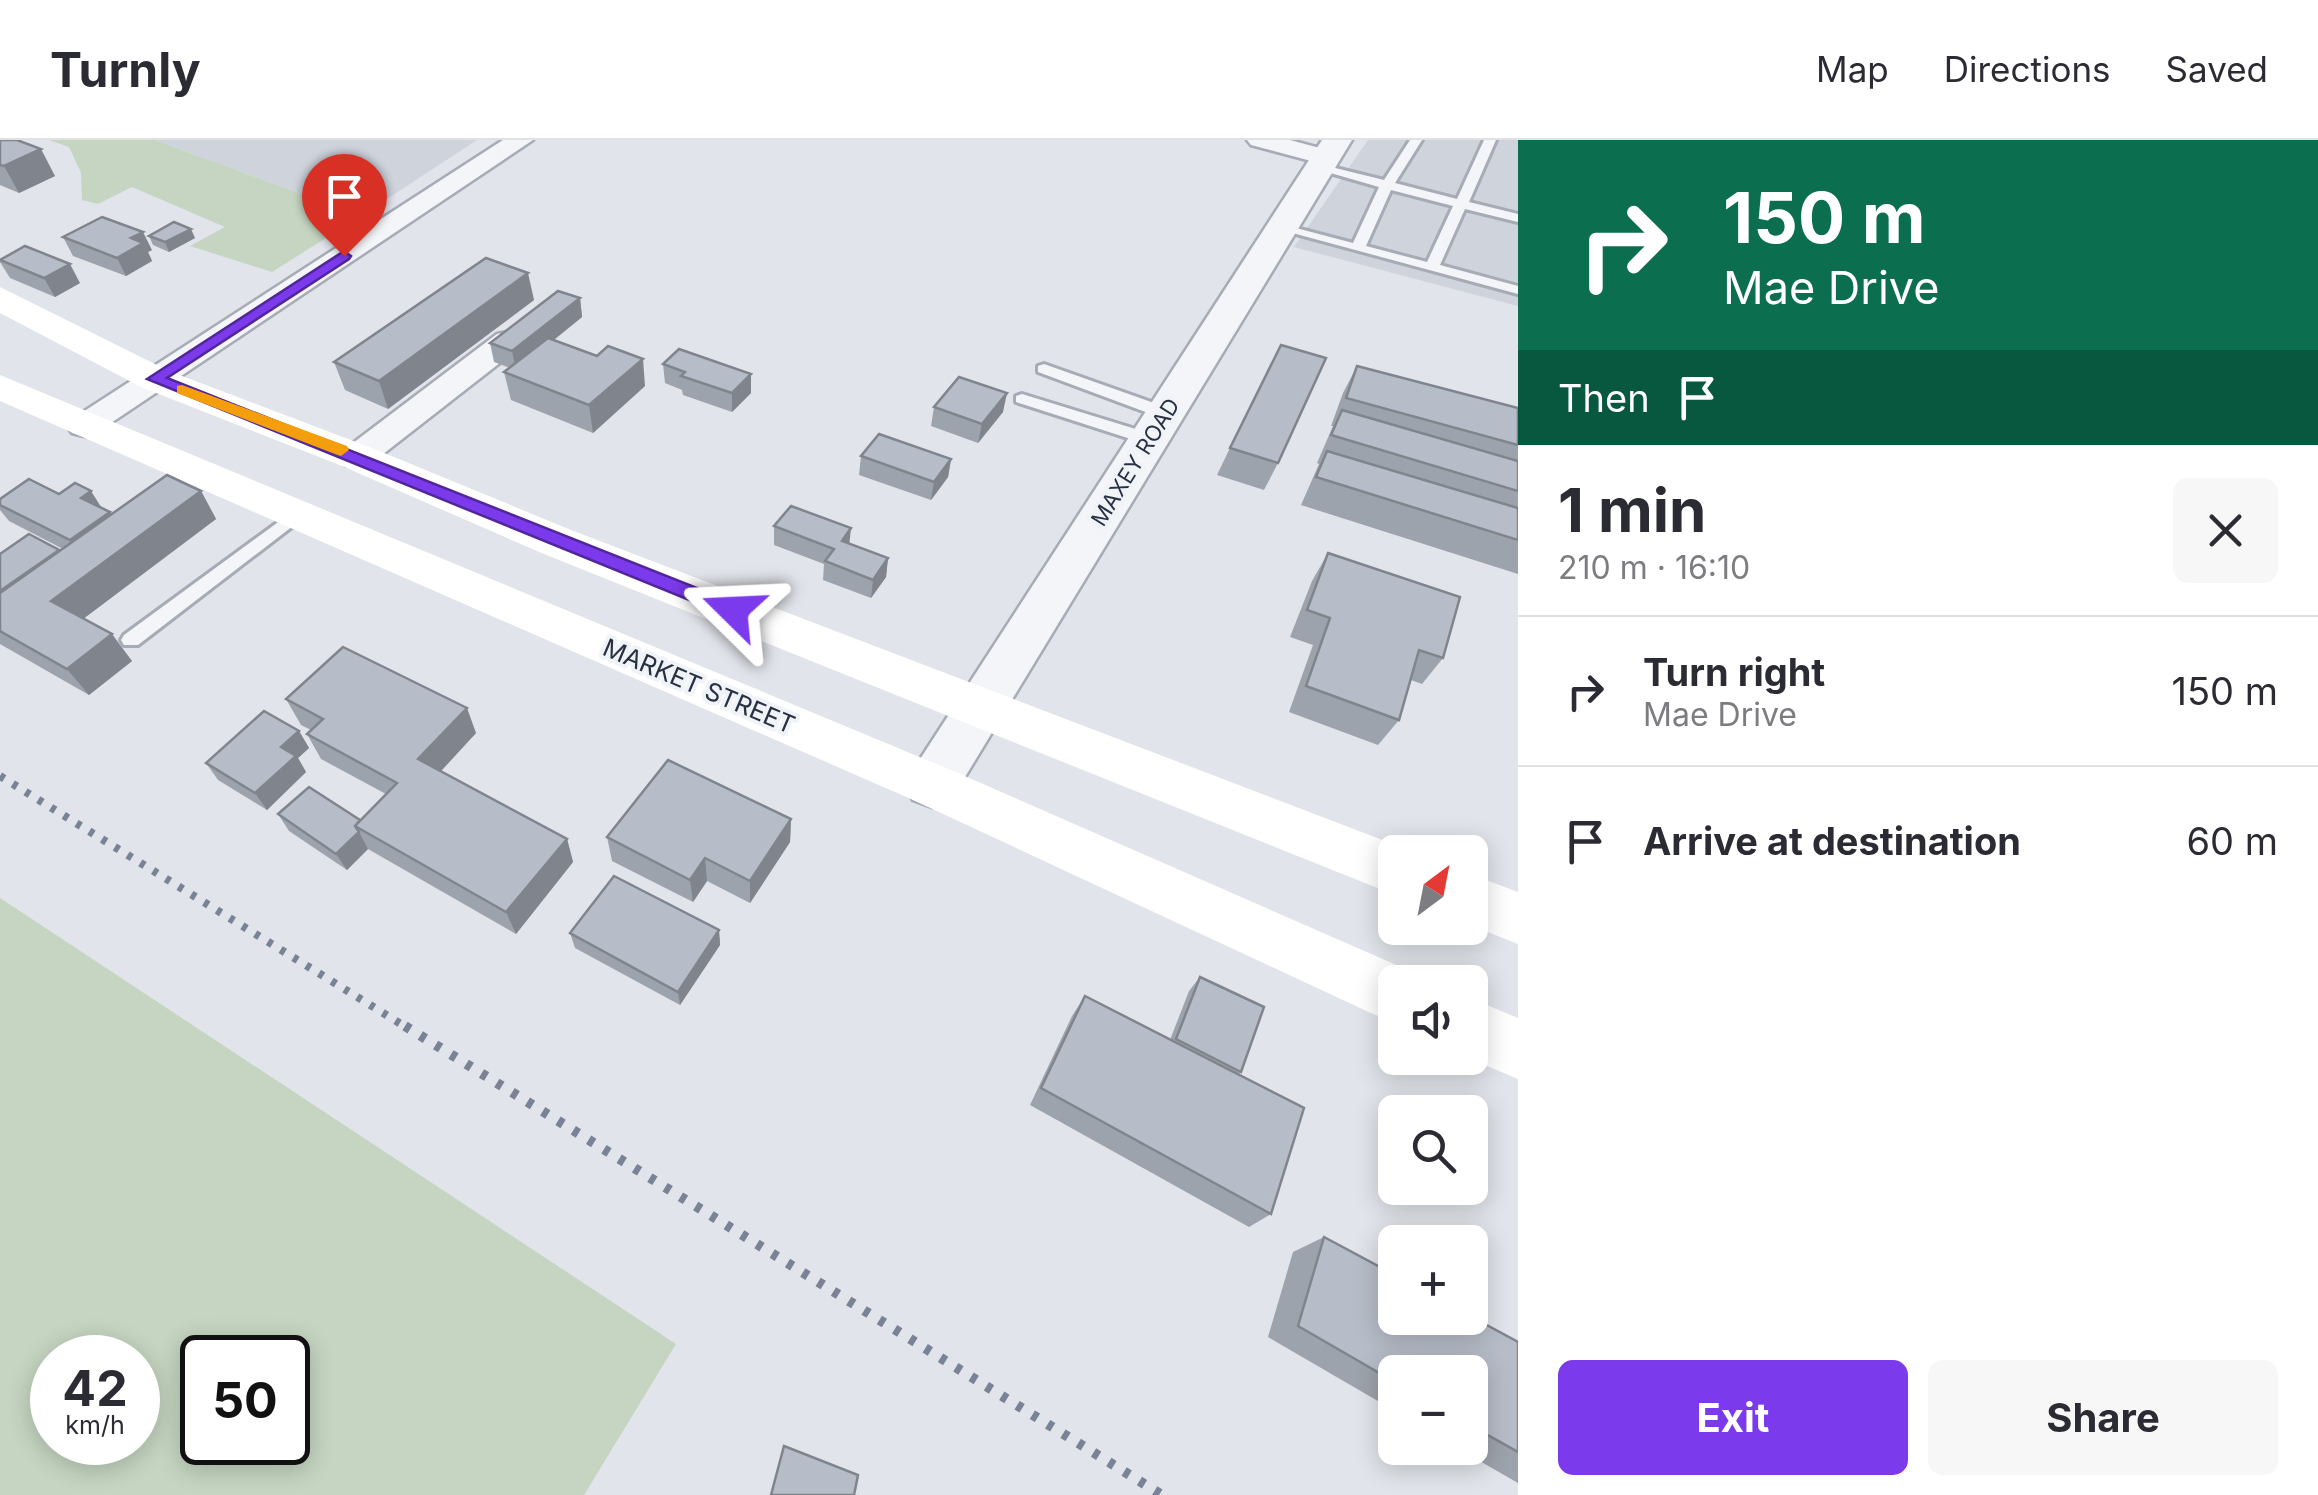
<!DOCTYPE html>
<meta charset="utf-8">
<style>
:root{--surface:#fff;--page:#f7f7f7;--text:#2b2b33;--muted:#7c7c81;--line:#e1e1e2;--accent:#7c3aed}
body{margin:0;font-family:Inter,sans-serif;background:var(--page);color:var(--text);height:100vh;display:flex;flex-direction:column;font-size:38px;white-space:nowrap}
*{box-sizing:border-box;margin:0}
p{font-size:32px;color:var(--muted)}
.icon{flex:none;width:55px;height:55px;fill:none;stroke:currentColor;stroke-width:2;stroke-linecap:round;stroke-linejoin:round}
.map{position:relative;flex:1;overflow:hidden}
.sheet{display:flex;flex-direction:column;background:var(--surface);width:800px}
.sheet>*{flex:none}
.hud{background:#0b6e4f;color:#fff;overflow:hidden}
.needle{width:65px;rotate:32deg}
.fabs{position:absolute;left:1378px;top:695px;display:grid;gap:20px}
.fabs a{display:grid;place-items:center;width:110px;height:110px;border-radius:15px;background:var(--surface);box-shadow:0 5px 25px #0003;font-size:50px}
.speed{position:absolute;left:30px;top:1195px;display:flex;gap:20px;font-size:50px;font-weight:700;text-align:center}
.speed>*{display:grid;place-content:center;width:130px;height:130px;border-radius:50%;background:var(--surface);box-shadow:0 5px 25px #0003;line-height:1}
.speed small{font-size:25px;font-weight:400}
.speed .limit{border:5px solid #111;border-radius:15px;background:#fff;color:#111}
.pin{position:absolute;display:grid;place-items:center;width:85px;height:85px;color:#fff;margin:-102px -42px;border-radius:50% 50% 50% 0;rotate:-45deg;box-shadow:0 0 10px #0007}
.pin .icon{rotate:45deg}
.me{position:absolute;width:110px;margin:-55px;rotate:291deg;stroke-linejoin:round;filter:drop-shadow(0 0 8px #0008)}
.turn{display:flex;align-items:center;gap:35px;height:210px;padding:0 40px;font-size:45px}
.turn .icon{width:130px;height:130px;stroke-width:2.5}
.turn b{display:block;font-size:70px;line-height:85px}
.then{display:flex;align-items:center;height:95px;padding:0 40px;background:#0003;gap:20px;font-size:38px}
.round{display:grid;place-items:center;flex:none;width:105px;height:105px;border-radius:15px;background:var(--page)}
.headline{display:flex;align-items:center;justify-content:space-between;height:170px;padding:0 40px}
h1{font-size:60px;font-weight:700;line-height:75px}
.primary-button{display:flex;gap:20px;margin-top:auto;padding:20px 40px}
.primary-button a{flex:1;height:115px;border-radius:15px;background:var(--accent);color:#fff;font-size:40px;font-weight:700;line-height:115px;text-align:center}
.primary-button a+a{background:var(--page);color:var(--text)}
ul{padding:0;list-style:none}
li{display:flex;align-items:center;gap:30px;height:150px;padding:0 40px;border-top:2px solid var(--line)}
li div{flex:1}
li b{display:block;font-size:38px}
li em{font-style:normal}
header{display:flex;align-items:center;gap:60px;box-sizing:border-box;height:140px;padding:0 50px;background:var(--surface);border-bottom:2px solid var(--line)}
header strong{font-size:48px}
nav{display:flex;gap:55px;margin-inline-start:auto;font-size:35px}
main{display:flex;flex:1;min-height:0}
.map>svg:first-child{display:block}
.built{fill:#ced3dc}
.green{fill:#c5d5c1;fill-rule:evenodd}
.lines{fill:none;stroke-linecap:round;stroke-linejoin:round}
.service-casing{stroke:#a6abb5;stroke-width:6}
.minor-casing{stroke:#a6abb5;stroke-width:5}
.tertiary-casing{stroke:#a6abb5;stroke-width:5}
.service{fill:#f4f5f8;fill-rule:evenodd}
.minor{fill:#f4f5f8;fill-rule:evenodd}
.tertiary{fill:#f4f5f8;fill-rule:evenodd}
.secondary{fill:#fff;fill-rule:evenodd}
.rail-far1{stroke:#798395;stroke-width:8;stroke-dasharray:5 10;stroke-linecap:butt}
.rail{stroke:#798395;stroke-width:10;stroke-dasharray:6 12;stroke-linecap:butt}
.wall{fill:#9da3ac}
.shaded-wall{fill:#80848c}
.building{fill:#b7bdc8;stroke:#80848c;stroke-width:2.5}
.route{fill:#7c3aed;stroke:#51269a;stroke-width:2.5}
.slow{fill:#f59e0b}
.labels{text-anchor:middle;dominant-baseline:central;stroke-width:8;stroke-linejoin:round;paint-order:stroke}
.far-street-label{font-size:22px;fill:#283143;stroke:#f0f3f7}
.street-label{font-size:25px;fill:#283143;stroke:#f0f3f7}
</style>
<header>
<strong>Turnly</strong>
<nav><a>Map</a><a>Directions</a><a>Saved</a></nav>
</header>
<main>
<div class="map">
<svg width="1518" height="1355" viewBox="0 0 1518 1355">
<rect width="100%" height="100%" fill="#e1e4ea"/>
<g class="built">
<polygon points="155,0 477,0 361,76"/>
<polygon points="1368,0 1518,0 1518,166 1294,107"/>
</g>
<g class="green">
<polygon points="49,0 155,0 361,76 272,132 190,106 225,87 132,47 98,64 82,60 81,33 69,7"/>
<path d="M0 758 676 1204 584 1355H0ZM52 1218H138V1302H52ZM202 1218H288V1302H202Z"/>
</g>
<g class="lines">
<g class="service-casing">
<g id="service">
<path d="M1410 0H1422L1395 43 1457 59 1484 0H1496L1469 62 1518 74V82L1465 69 1440 125 1518 146V154L1274 88 1281 84 1353 103 1379 47 1313 28 1319 24 1384 40ZM1391 50 1453 66 1427 122 1366 106Z"/>
<polygon points="1044,224 1171,269 1173,273 1165,278 1159,277 1038,232 1038,226"/>
<polygon points="1022,254 1155,295 1157,299 1155,303 1143,303 1016,262 1016,256"/>
<polygon points="296,369 305,375 302,379 138,505 124,505 121,500 124,495"/>
</g>
</g>
<g class="minor-casing">
<g id="minor">
<polygon points="503,0 533,0 96,293 84,296 72,293 67,286 72,279"/>
<polygon points="1247,0 1290,0 1335,12 1339,17 1326,25 1251,5"/>
<polygon points="508,192 519,194 523,201 519,208 369,325 357,328 345,325 340,317 345,309 497,194"/>
</g>
</g>
<g class="tertiary-casing">
<polygon id="tertiary" points="1322,0 1352,0 951,660 932,667 913,660 905,645 913,630"/>
</g>
<use href="#service" class="service"/>
<use href="#minor" class="minor"/>
<use href="#tertiary" class="tertiary"/>
<g class="secondary">
<polygon points="0,147 169,231 372,308 571,390 1414,712 1395,712 1395,754 1375,747 539,412 342,326 141,247 0,173"/>
<polygon points="0,235 951,630 1417,834 1421,842 1395,842 1395,882 1373,874 913,660 0,261"/>
<polygon points="1470,734 1518,752 1518,804 1470,785"/>
<polygon points="1470,858 1518,878 1518,939 1468,918"/>
</g>
<polyline class="rail-far1" points="0,636 409,889"/>
<polyline class="rail" points="405,886 1162,1355"/>
</g>
<g class="wall">
<polygon points="0,0 55,36 19,53 0,45"/>
<polygon points="149,96 195,98 169,112 153,105"/>
<polygon points="63,97 152,110 148,112 152,121 126,136 73,116"/>
<polygon points="0,119 80,143 55,157 10,138 0,122"/>
<polygon points="580,158 582,177 554,200 645,246 593,293 511,260 504,232 510,228 494,222 490,203"/>
<polygon points="534,160 388,269 345,250 334,222"/>
<polygon points="663,224 751,234 751,253 732,272 683,255 682,250 665,243"/>
<polygon points="1357,226 1518,268 1518,434 1301,365 1319,324 1317,323 1333,286 1331,286 1343,253"/>
<polygon points="934,267 1003,272 978,303 931,286"/>
<polygon points="1230,308 1278,323 1264,350 1217,335"/>
<polygon points="861,316 951,319 948,337 931,360 859,335"/>
<polygon points="201,351 216,379 83,479 132,521 89,555 0,504 0,414 60,411 63,409 9,381 0,370 0,359 59,354 103,368 111,374"/>
<polygon points="774,386 850,404 888,418 886,437 871,458 823,440 824,424 774,405"/>
<polygon points="1328,413 1443,518 1422,544 1411,540 1399,580 1378,605 1289,572 1313,505 1290,497 1312,441"/>
<polygon points="286,559 476,593 441,631 567,699 573,722 516,794 368,709 347,730 289,691 278,674 360,680 386,654 321,619 307,594 311,590 301,585"/>
<polygon points="299,591 309,608 298,618 306,632 267,670 218,640 206,623"/>
<polygon points="791,679 790,702 750,763 707,741 693,762 612,721 607,697"/>
<polygon points="719,790 720,805 680,865 575,808 570,793"/>
<polygon points="1200,837 1241,932 1238,935 1271,1074 1249,1087 1030,965 1072,876 1085,856 1170,900 1189,851"/>
<polygon points="1324,1097 1518,1202 1518,1343 1457,1308 1470,1308 1470,1232 1395,1232 1395,1271 1268,1197 1293,1112"/>
</g>
<g class="shaded-wall">
<polygon points="41,9 55,36 19,53 4,26"/>
<polygon points="191,89 195,98 169,112 165,102"/>
<polygon points="143,92 152,110 148,112 152,121 126,136 117,118 131,98"/>
<polygon points="70,124 80,143 55,157 44,138"/>
<polygon points="528,133 534,160 388,269 379,241"/>
<polygon points="580,158 582,177 516,230 512,211"/>
<polygon points="643,219 645,246 593,293 589,265"/>
<polygon points="751,234 751,253 732,272 732,253"/>
<polygon points="1007,253 1003,272 978,303 982,284"/>
<polygon points="951,319 948,337 931,360 934,342"/>
<polygon points="91,351 103,370 81,358"/>
<polygon points="201,351 216,379 71,488 51,461"/>
<polygon points="110,372 122,391 83,419 70,400"/>
<polygon points="851,388 849,407 842,401"/>
<polygon points="888,418 886,437 871,458 873,440"/>
<polygon points="112,494 132,521 89,555 67,529"/>
<polygon points="467,568 476,593 429,644 418,619"/>
<polygon points="299,591 309,608 298,618 306,632 267,670 255,653 281,607"/>
<polygon points="791,679 790,702 750,763 750,741"/>
<polygon points="359,692 368,709 347,730 336,714"/>
<polygon points="567,699 573,722 516,794 506,772"/>
<polygon points="705,718 707,741 693,762 690,740"/>
<polygon points="719,790 720,805 680,865 678,852"/>
</g>
<g class="building">
<polygon points="0,0 17,0 41,9 4,26 0,25"/>
<polygon points="102,77 143,92 131,98 143,103 117,118 63,97"/>
<polygon points="174,82 191,89 165,102 149,96"/>
<polygon points="25,106 70,124 44,138 0,120"/>
<polygon points="486,118 528,133 379,241 334,222"/>
<polygon points="558,151 580,158 512,211 490,203"/>
<polygon points="548,198 597,216 608,206 643,219 589,265 504,232"/>
<polygon points="1281,205 1326,218 1278,323 1230,308"/>
<polygon points="679,209 751,234 732,253 681,236 685,232 663,224"/>
<polygon points="1357,226 1518,268 1518,305 1346,258"/>
<polygon points="959,237 1007,253 982,284 934,267"/>
<polygon points="1342,270 1518,321 1518,351 1331,295"/>
<polygon points="879,294 951,319 934,342 861,316"/>
<polygon points="1327,311 1518,368 1518,400 1316,337"/>
<polygon points="167,335 201,351 51,461 112,494 67,529 0,491 0,453"/>
<polygon points="29,339 59,354 75,343 91,351 81,358 110,372 70,400 0,365 0,359"/>
<polygon points="791,366 851,388 842,401 888,418 873,440 825,421 834,409 774,386"/>
<polygon points="29,394 59,410 0,451 0,414"/>
<polygon points="1328,413 1460,457 1443,518 1419,510 1399,580 1306,546 1330,478 1307,470"/>
<polygon points="343,507 467,568 418,619 567,699 506,772 355,686 397,643 307,594 323,579 286,559"/>
<polygon points="264,571 299,591 281,607 296,616 255,653 206,623"/>
<polygon points="668,620 791,679 750,741 705,718 690,740 607,697"/>
<polygon points="309,647 360,680 355,686 359,692 336,714 278,674"/>
<polygon points="614,736 719,790 678,852 570,793"/>
<polygon points="1200,837 1264,867 1241,932 1176,899"/>
<polygon points="1085,856 1304,968 1271,1074 1041,948"/>
<polygon points="1324,1097 1395,1135 1395,1178 1470,1178 1470,1176 1518,1202 1518,1312 1470,1285 1470,1232 1395,1232 1395,1242 1298,1186"/>
<polygon points="784,1306 858,1335 854,1355 771,1355"/>
</g>
<polygon class="route" points="344,111 351,116 349,119 167,238 740,465 740,475 726,475 147,239"/>
<polygon class="slow" points="182,245 347,306 349,310 341,316 335,314 177,253 177,246"/>
<g class="labels">
<g class="far-street-label">
<text transform="translate(1135 322) rotate(-58)">MAXEY ROAD</text>
</g>
<g class="street-label">
<text transform="translate(699 546) rotate(23)">MARKET STREET</text>
</g>
</g>
</svg>
<div class="fabs">
<a><svg class="needle" viewBox="-14 -14 28 28"><path d="M0-13l5 13h-10z" fill="#e53935"/><path d="M0 13l5-13h-10z" fill="#7c7c81"/></svg></a>
<a><svg class="icon" aria-label="sound" viewBox="0 0 24 24"><path d="M4 9h4l5-4v14l-5-4H4zM17 9q2 3 0 6"/></svg></a>
<a><svg class="icon" aria-label="search" viewBox="0 0 24 24"><circle cx="10" cy="10" r="6"/><path d="M15 15l6 6"/></svg></a>
<a>+</a>
<a>−</a>
</div>
<div class="speed"><div>42<small>km/h</small></div><div class="limit">50</div></div>
<div class="pin" style="left:344px;top:116px;background:#d93025"><svg class="icon" aria-label="arrive" viewBox="0 0 24 24"><path d="M6 21V4h12l-3 4 3 4H6"/></svg></div>
<svg class="me" style="left:733px;top:470px" viewBox="-20 -20 40 40"><path d="M0-17L14 15 0 8-14 15z" fill="#7c3aed" stroke="#fff" stroke-width="4"/></svg>
</div>
<section class="sheet">
<div class="hud">
<div class="turn"><svg class="icon" aria-label="right" viewBox="0 0 24 24"><path d="M7 20v-9h11M14 6l5 5-5 5"/></svg><div><b>150 m</b>Mae Drive</div></div>
<div class="then">Then<svg class="icon" aria-label="arrive" viewBox="0 0 24 24"><path d="M6 21V4h12l-3 4 3 4H6"/></svg></div>
</div>
<div class="headline"><div><h1>1 min</h1><p>210 m · 16:10</p></div><a class="round"><svg class="icon" aria-label="close" viewBox="0 0 24 24"><path d="M6 6l12 12M18 6L6 18"/></svg></a></div>
<ul>
<li><svg class="icon" aria-label="right" viewBox="0 0 24 24"><path d="M7 20v-9h11M14 6l5 5-5 5"/></svg><div><b>Turn right</b><p>Mae Drive</p></div><em>150 m</em></li>
<li><svg class="icon" aria-label="arrive" viewBox="0 0 24 24"><path d="M6 21V4h12l-3 4 3 4H6"/></svg><div><b>Arrive at destination</b></div><em>60 m</em></li>
</ul>
<div class="primary-button"><a>Exit</a><a>Share</a></div>
</section>
</main>
